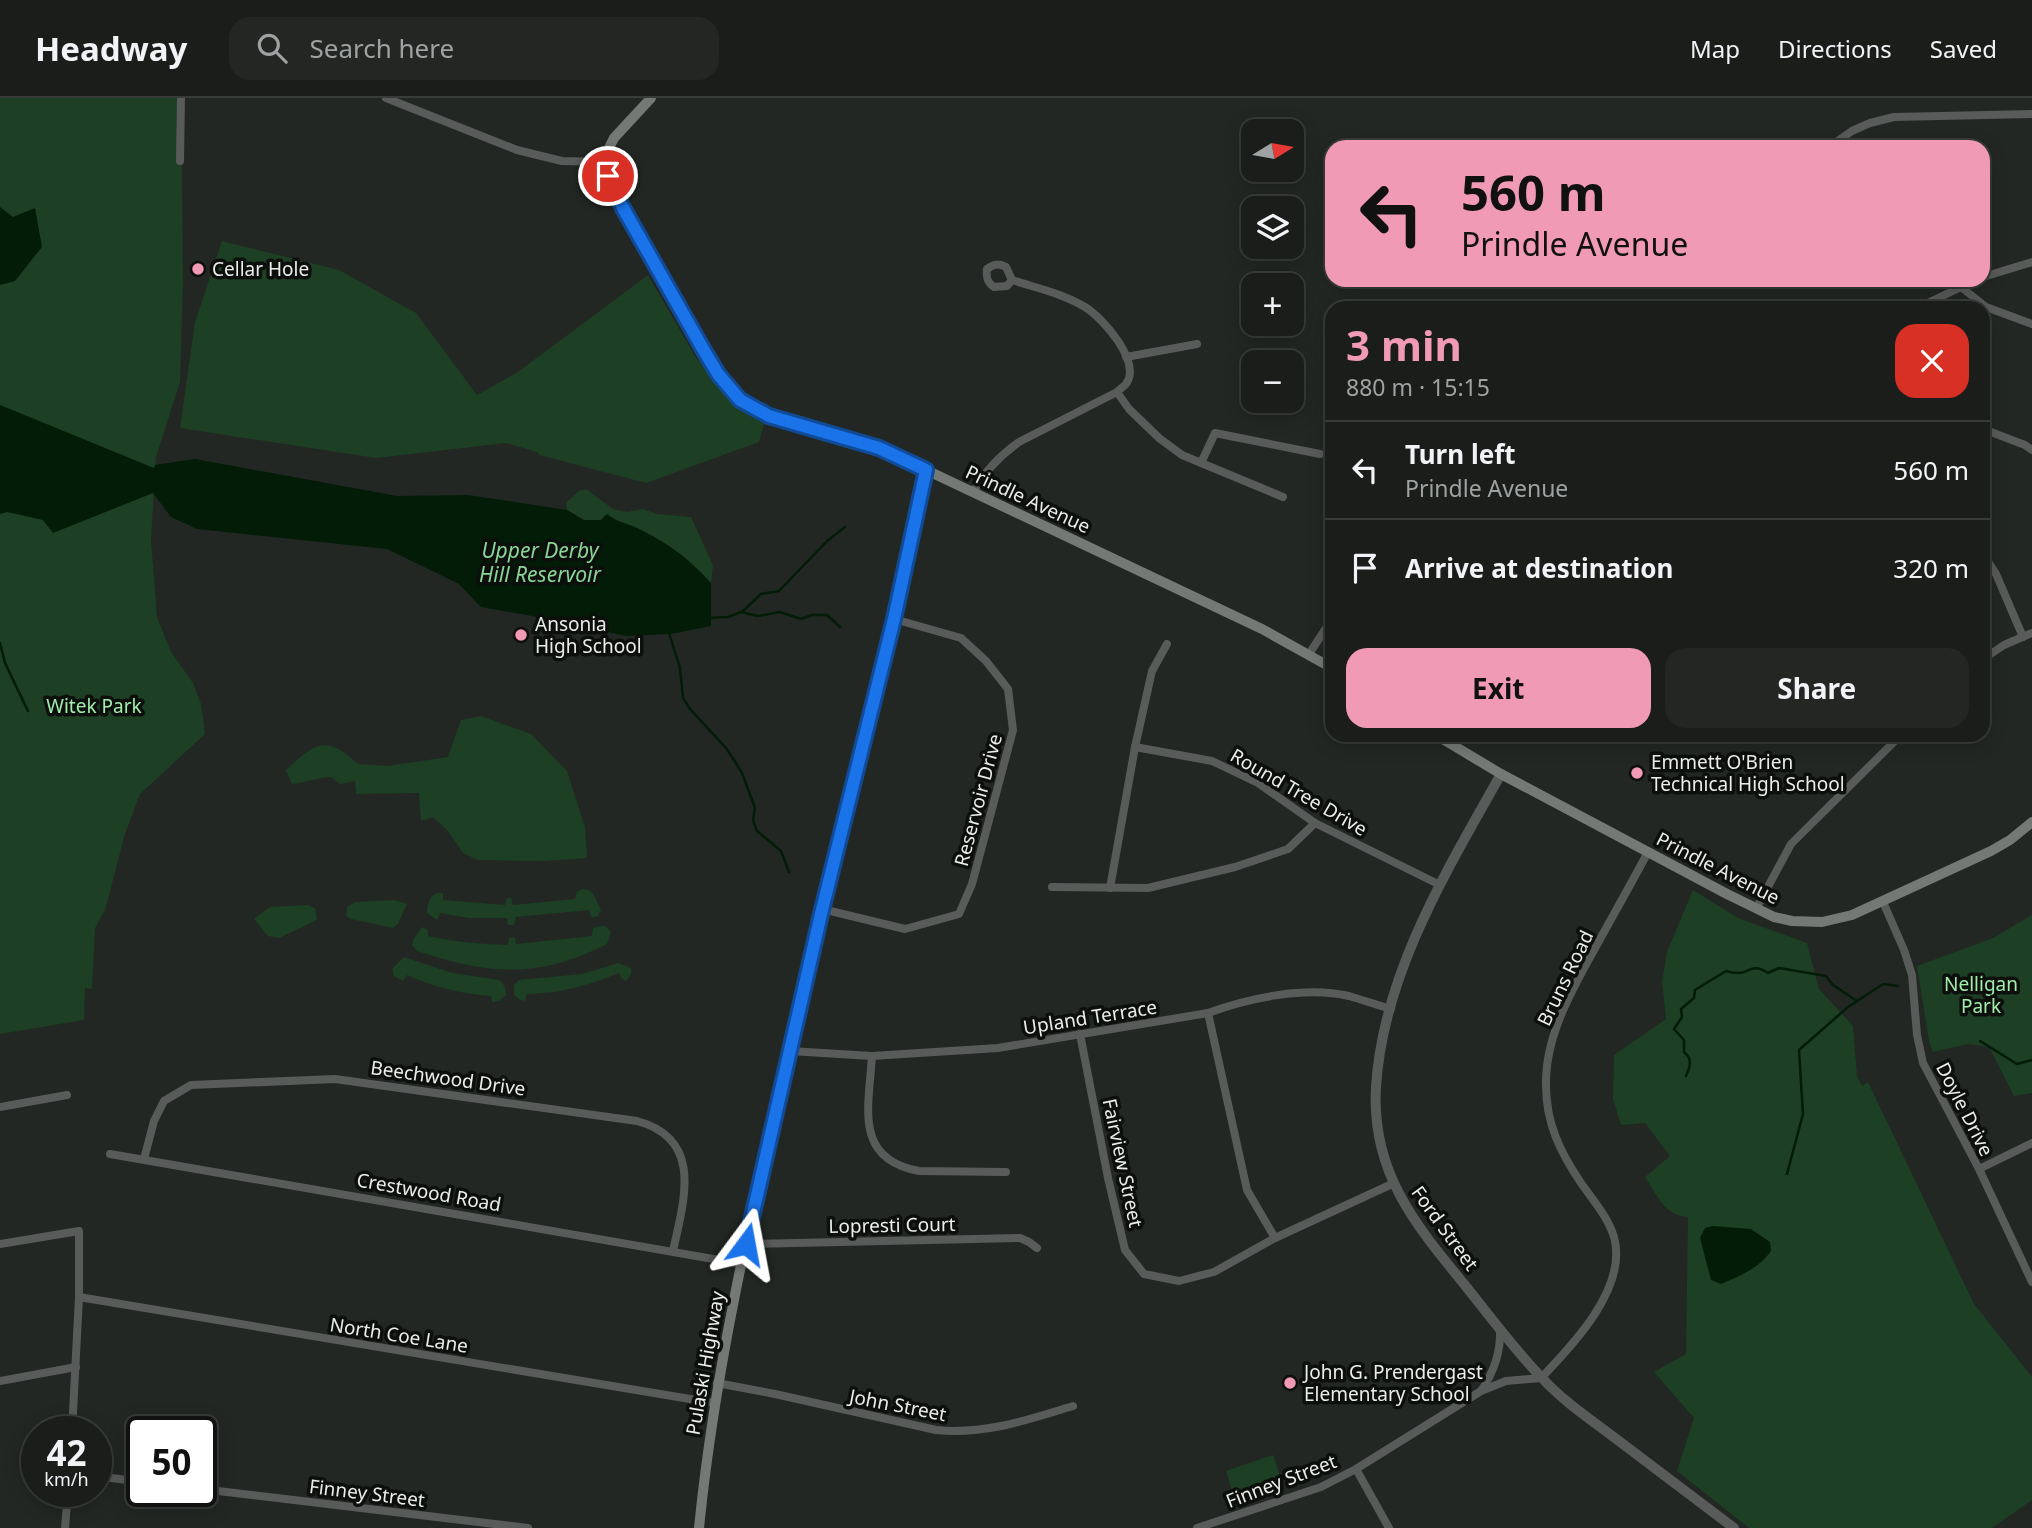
<!DOCTYPE html>
<meta charset="utf-8">
<style>
:root{--surface:#1a1d1a;--page:#232623;--text:#f1f3f6;--muted:#9fa2a2;--line:#383b39;--accent:#f09ab6}
body{margin:0;font-family:"Noto Sans",sans-serif;background:var(--page);color:var(--text);height:100vh;display:flex;flex-direction:column;font-size:26px;white-space:nowrap}
*{box-sizing:border-box;margin:0}
p{font-size:23px;color:var(--muted)}
.icon{flex:none;width:38px;height:38px;fill:none;stroke:currentColor;stroke-width:2;stroke-linecap:round;stroke-linejoin:round}
.map{position:relative;flex:1;overflow:hidden}
.drawer{position:absolute;left:1325px;top:203px;width:665px;height:441px;display:flex;flex-direction:column;background:var(--surface);border-radius:21px;box-shadow:0 4px 18px #0003,0 0 0 2px var(--line)}
.drawer>*{flex:none}
.hud{position:absolute;left:1325px;top:42px;width:665px;height:147px;border-radius:21px;box-shadow:0 4px 18px #0003,0 0 0 2px var(--line);background:#f09ab6;color:#111;overflow:hidden}
.needle{width:46px;rotate:79deg}
.buttons{position:absolute;left:1241px;top:21px;display:grid;gap:14px}
.buttons a{display:grid;place-items:center;width:63px;height:63px;border-radius:14px;background:var(--surface);box-shadow:0 4px 18px #0003,0 0 0 2px var(--line);font-size:35px}
.speed{position:absolute;left:21px;top:1318px;display:flex;gap:14px;font-size:35px;font-weight:700;text-align:center}
.speed>*{display:grid;place-content:center;width:91px;height:91px;border-radius:50%;background:var(--surface);box-shadow:0 4px 18px #0003,0 0 0 2px var(--line);line-height:1}
.speed small{font-size:18px;font-weight:400}
.speed .limit{border:4px solid #111;border-radius:10px;background:#fff;color:#111}
.pin{position:absolute;display:grid;place-items:center;width:60px;height:60px;color:#fff;margin:-30px;border:4px solid #fff;border-radius:50%;box-shadow:0 2px 7px #0007}
.me{position:absolute;width:77px;margin:-38px;rotate:13deg;stroke-linejoin:round;filter:drop-shadow(0 0 5px #0008)}
.turn{display:flex;align-items:center;gap:24px;height:147px;padding:0 21px;font-size:32px}
.turn .icon{width:91px;height:91px;stroke-width:2.5}
.turn b{display:block;font-size:49px;line-height:60px}
.round{display:grid;place-items:center;flex:none;width:74px;height:74px;border-radius:21px;background:var(--page)}
.overview{display:flex;align-items:center;justify-content:space-between;height:119px;padding:0 21px}
h1{font-size:42px;font-weight:700;line-height:52px;color:var(--accent)}
.primary-button{display:flex;gap:14px;margin-top:auto;padding:14px 21px}
.primary-button a{flex:1;height:80px;border-radius:21px;background:var(--accent);color:#111;font-size:28px;font-weight:700;line-height:80px;text-align:center}
.primary-button a+a{background:var(--page);color:var(--text)}
ul{padding:0;list-style:none}
li{display:flex;align-items:center;gap:21px;height:98px;padding:0 21px;border-top:2px solid var(--line)}
li div{flex:1}
li b{display:block;font-size:26px}
li em{font-style:normal}
header{display:flex;align-items:center;gap:42px;box-sizing:border-box;height:98px;padding:0 35px;background:var(--surface);border-bottom:2px solid var(--line)}
header strong{font-size:33px}
nav{display:flex;gap:38px;margin-inline-start:auto;font-size:24px}
.search{width:490px;height:63px;background:var(--page);display:flex;align-items:center;gap:18px;box-sizing:border-box;padding:0 24px;border-radius:21px;color:var(--muted);font-size:26px}
.map>svg:first-child{display:block}
.green{fill:#1d3f24}
.water{fill:#021c07}
.lines{fill:none;stroke-linecap:round;stroke-linejoin:round}
.stream{stroke:#021c07;stroke-width:2.5}
.minor{stroke:#585b59;stroke-width:8}
.tertiary{stroke:#585b59;stroke-width:10}
.secondary{stroke:#757975;stroke-width:10}
.route-casing{stroke:#114b97;stroke-width:18}
.route{stroke:#1a73e8;stroke-width:12}
.poi-dot{fill:#f09ab6;stroke:#0d0f0d;stroke-width:2.5}
.labels{text-anchor:middle;dominant-baseline:central;stroke-width:7;stroke-linejoin:round;paint-order:stroke}
.poi-label{font-size:19px;fill:#eaedea;stroke:#0d0f0d;text-anchor:start}
.street-label{font-size:19px;fill:#eaedea;stroke:#0d0f0d}
.park-label{font-size:19px;fill:#a0edac;stroke:#0d0f0d}
.water-label{font-size:21px;font-style:italic;fill:#8ad697;stroke:#0d0f0d}
</style>
<header>
<strong>Headway</strong>
<div class="search"><svg class="icon" aria-label="search" viewBox="0 0 24 24"><circle cx="10" cy="10" r="6"/><path d="M15 15l6 6"/></svg>Search here</div>
<nav><a>Map</a><a>Directions</a><a>Saved</a></nav>
</header>
<div class="map">
<svg width="2032" height="1430" viewBox="0 0 2032 1430">
<rect width="100%" height="100%" fill="#222723"/>
<g class="green">
<polygon points="0,0 181,0 183,184 180,284 156,359 151,442 157,519 171,554 193,585 201,606 205,636 140,696 125,736 105,812 95,830 92,891 85,890 84,922 0,936"/>
<polygon points="222,143 339,172 416,215 477,297 518,274 648,177 695,258 738,310 764,326 759,344 646,385 539,357 537,354 506,345 376,360 180,330 195,224"/>
<path d="M586 391 613 411 627 414 643 411 657 416 691 419 713 467 711 485C688 460 668 445 637 430 626 425 617 423 607 417L601 422H584L567 412 566 405 579 393Z"/>
<path d="M481 618 531 636 567 673 585 729 587 760 546 763 478 762 463 755 448 733 433 719 421 723 419 695 356 696 355 683 340 686 331 679C316 680 306 684 292 686L286 672C315 645 326 636 358 666L388 668 448 659 461 622Z"/>
<path d="M582 791 589 792 594 797 601 812 598 818 592 820 589 812 516 819 514 827H508L507 820H469L440 815 437 822 427 815C427 805 431 793 443 795V802L505 807 507 800H511L513 807 575 801 577 794Z"/>
<path d="M1693 792 1738 820 1807 845 1819 891 1853 928 1857 978 1862 988 1868 984 1974 1206 2032 1279V1402L1992 1430H1749L1677 1373 1694 1320 1654 1274 1686 1256 1688 1119C1665 1118 1657 1097 1645 1079L1670 1058 1645 1025 1621 1027 1613 1001 1614 957 1666 921 1662 883 1667 854Z"/>
<polygon points="394,802 407,806 398,826 393,830 351,821 346,818 347,809 355,804"/>
<polygon points="308,807 315,810 317,822 279,840 268,838 254,821 270,809"/>
<polygon points="2032,817 2032,995 2014,998 1989,949 1968,946 1933,954 1929,943 1917,868 1993,840"/>
<path d="M601 828H606L611 834 607 846C538 881 489 877 417 853L412 847 413 842 422 829 428 832V838C455 844 480 846 508 847L509 840 515 839 516 846 592 838 593 830Z"/>
<path d="M404 859 452 875 500 882 505 889 506 897 499 903 492 904 491 898C461 896 434 889 407 877L403 883 394 878 392 871Z"/>
<path d="M618 865 631 870V876L626 883 622 881 619 875C586 888 563 895 527 896L525 903 520 902 514 897V887L519 882 582 876Z"/>
<polygon points="1273,1357 1281,1381 1233,1396 1226,1373"/>
</g>
<g class="water">
<polygon points="0,109 13,119 35,110 42,149 15,183 0,187"/>
<path d="M0 307 154 370 155 367 195 361 397 398 468 397 567 412 584 422H601L607 416C616 424 626 425 637 430 668 445 688 460 711 485V528L671 536 625 538 565 524 481 509 459 486 387 451 197 431 171 419 153 395 53 435 43 422 7 414 0 416Z"/>
<path d="M1713 1128 1751 1131 1770 1144 1771 1153C1759 1170 1740 1178 1721 1186L1711 1182 1700 1140 1705 1130Z"/>
</g>
<g class="lines">
<g class="stream">
<polyline points="742,514 761,496 779,493 827,443 845,429"/>
<polyline points="708,520 728,519 741,514 758,518 780,514 801,521 812,517 827,517 840,529"/>
<polyline points="669,535 680,570 683,600 690,611 726,650 734,662 742,675 755,710 753,722 757,733 781,753 789,774"/>
<polyline points="0,545 5,565 28,613"/>
<polyline points="1980,943 2017,966 2032,962"/>
<path d="M1686 978C1690 969 1693 961 1684 954V942L1674 931 1682 919 1681 911 1694 900 1695 892 1726 873C1751 881 1747 862 1768 875L1779 870 1826 878 1833 887 1857 903"/>
<polyline points="1787,1076 1803,1016 1799,952 1848,909 1883,886 1898,888"/>
</g>
<g class="minor">
<polyline points="386,0 517,52 562,63 607,64"/>
<polyline points="1829,49 1852,33 1870,25 1894,19 2032,16"/>
<polyline points="180,63 181,0"/>
<polyline points="1983,179 2032,164"/>
<polyline points="1961,189 1986,209 2032,226"/>
<polyline points="1917,210 1976,182"/>
<polyline points="1126,259 1197,246"/>
<polyline points="1117,294 1129,311 1159,340 1182,357 1283,399"/>
<polyline points="1983,331 2025,347 2032,352"/>
<polyline points="1201,365 1215,335 1320,356"/>
<path d="M973 394C985 373 999 358 1019 344L1117 294C1120 291 1123 289 1126 286 1142 264 1103 220 1085 209 1062 195 1036 190 1012 182L1006 169C999 165 994 166 987 171 986 179 987 185 994 189L1007 188 1012 182"/>
<polyline points="1983,456 1996,476 2023,539"/>
<polyline points="1309,556 1332,521"/>
<polyline points="1983,561 2004,547 2032,535"/>
<polyline points="1135,649 1212,663 1258,685 1315,725 1440,787"/>
<polyline points="1052,789 1148,790 1235,769 1288,751 1315,725"/>
<polyline points="1110,790 1135,649 1152,573 1167,546"/>
<polyline points="1883,804 1904,852 1912,877 1917,937 1923,965 1979,1071 2032,1184"/>
<polyline points="822,811 905,831 959,816 972,786 1013,632 1008,591 986,563 961,540 894,521"/>
<polyline points="1756,811 1791,746 1901,637"/>
<polyline points="1208,915 1247,1092 1275,1140"/>
<polyline points="1080,936 1108,1080 1125,1152 1144,1176 1179,1183 1214,1174 1275,1140 1392,1086"/>
<path d="M790 953 872 958 998 950 1208 915C1249 900 1305 888 1349 898 1363 902 1377 907 1391 911"/>
<path d="M872 958C869 1008 853 1061 919 1073L1006 1074"/>
<polyline points="0,1009 67,997"/>
<polyline points="110,1056 742,1166"/>
<path d="M144 1061 154 1023 164 1003 191 987 335 981 637 1023C704 1041 684 1102 673 1153"/>
<polyline points="1979,1071 2032,1045"/>
<polyline points="0,1146 79,1133 79,1199 72,1334"/>
<polyline points="746,1146 1020,1140 1029,1144 1037,1150"/>
<polyline points="79,1199 714,1305"/>
<polyline points="0,1283 76,1269"/>
<path d="M717 1285 775 1296 936 1332C984 1337 1027 1322 1073 1308"/>
<path d="M1481 1293C1494 1274 1501 1254 1500 1231"/>
<polyline points="1356,1371 1389,1430"/>
<polyline points="96,1378 142,1384"/>
<polyline points="201,1391 528,1430"/>
<polyline points="65,1430 68,1393"/>
<path d="M1197 1430 1321 1389 1356 1371 1481 1293 1506 1283 1541 1280C1574 1246 1628 1189 1614 1139 1608 1119 1593 1102 1581 1085 1560 1054 1546 1025 1546 987 1545 935 1575 887 1599 843 1615 814 1632 784 1648 754"/>
</g>
<path class="tertiary" d="M1501 676C1447 772 1383 876 1376 989 1371 1073 1414 1125 1464 1186 1489 1217 1514 1251 1542 1280 1563 1303 1590 1321 1615 1340 1655 1370 1694 1400 1734 1430"/>
<g class="secondary">
<polyline points="651,0 614,40 608,52 608,78 623,110 718,276 740,302 753,310 769,318 879,350 905,362 1262,531 1332,570"/>
<polyline points="1436,637 1501,676 1727,796 1774,819 1792,823 1822,824 1852,817 1991,753 2010,742 2032,724"/>
<path d="M699 1430C715 1269 752 1112 789 955 835 760 884 567 926 372"/>
</g>
</g>
<g class="lines">
<g class="route-casing">
<polyline id="route" points="608,78 623,110 703,251 718,276 740,302 769,318 879,350 926,372 894,521 821,816 746,1146"/>
</g>
<use href="#route" class="route"/>
</g>
<g class="poi-dot">
<circle cx="198" cy="171" r="7"/>
<circle cx="521" cy="537" r="7"/>
<circle cx="1637" cy="675" r="7"/>
<circle cx="1290" cy="1285" r="7"/>
</g>
<g class="labels">
<g class="poi-label">
<text x="212" y="171">Cellar Hole</text>
<text x="535" y="526">Ansonia<tspan x="535" dy="22">High School</tspan></text>
<text x="1651" y="664">Emmett O'Brien<tspan x="1651" dy="22">Technical High School</tspan></text>
<text x="1304" y="1274">John G. Prendergast<tspan x="1304" dy="22">Elementary School</tspan></text>
</g>
<g class="street-label">
<text transform="translate(1028 401) rotate(25)">Prindle Avenue</text>
<text transform="translate(1299 694) rotate(30)">Round Tree Drive</text>
<text transform="translate(978 702) rotate(-75)">Reservoir Drive</text>
<text transform="translate(1718 770) rotate(27)">Prindle Avenue</text>
<text transform="translate(1565 880) rotate(-64)">Bruns Road</text>
<text transform="translate(1090 919) rotate(-9)">Upland Terrace</text>
<text transform="translate(448 980) rotate(8)">Beechwood Drive</text>
<text transform="translate(1965 1011) rotate(63)">Doyle Drive</text>
<text transform="translate(1123 1065) rotate(78)">Fairview Street</text>
<text transform="translate(429 1094) rotate(10)">Crestwood Road</text>
<text transform="translate(892 1127) rotate(-1)">Lopresti Court</text>
<text transform="translate(1445 1130) rotate(54)">Ford Street</text>
<text transform="translate(399 1237) rotate(9)">North Coe Lane</text>
<text transform="translate(705 1265) rotate(-80)">Pulaski Highway</text>
<text transform="translate(898 1307) rotate(11)">John Street</text>
<text transform="translate(1281 1383) rotate(-21)">Finney Street</text>
<text transform="translate(367 1395) rotate(7)">Finney Street</text>
</g>
<g class="park-label">
<text x="94" y="608">Witek Park</text>
<text x="1981" y="886">Nelligan<tspan x="1981" dy="22">Park</tspan></text>
</g>
<g class="water-label">
<text x="540" y="452">Upper Derby<tspan x="540" dy="24">Hill Reservoir</tspan></text>
</g>
</g>
</svg>
<div class="buttons">
<a><svg class="needle" viewBox="-14 -14 28 28"><path d="M0-13l5 13h-10z" fill="#e53935"/><path d="M0 13l5-13h-10z" fill="#9fa2a2"/></svg></a>
<a><svg class="icon" aria-label="layers" viewBox="0 0 24 24"><path d="M12 4l9 5-9 5-9-5zM3 14l9 5 9-5"/></svg></a>
<a>+</a>
<a>−</a>
</div>
<div class="speed"><div>42<small>km/h</small></div><div class="limit">50</div></div>
<div class="pin" style="left:608px;top:78px;background:#d93025"><svg class="icon" aria-label="arrive" viewBox="0 0 24 24"><path d="M6 21V4h12l-3 4 3 4H6"/></svg></div>
<svg class="me" style="left:746px;top:1146px" viewBox="-20 -20 40 40"><path d="M0-17L14 15 0 8-14 15z" fill="#1a73e8" stroke="#fff" stroke-width="4"/></svg>
<div class="hud">
<div class="turn"><svg class="icon" aria-label="left" viewBox="0 0 24 24"><path d="M17 20v-9H6M10 6l-5 5 5 5"/></svg><div><b>560 m</b>Prindle Avenue</div></div>
</div>
<section class="drawer">
<div class="overview"><div><h1>3 min</h1><p>880 m · 15:15</p></div><a class="round" style="background:#d93025;color:#fff"><svg class="icon" aria-label="close" viewBox="0 0 24 24"><path d="M6 6l12 12M18 6L6 18"/></svg></a></div>
<ul>
<li><svg class="icon" aria-label="left" viewBox="0 0 24 24"><path d="M17 20v-9H6M10 6l-5 5 5 5"/></svg><div><b>Turn left</b><p>Prindle Avenue</p></div><em>560 m</em></li>
<li><svg class="icon" aria-label="arrive" viewBox="0 0 24 24"><path d="M6 21V4h12l-3 4 3 4H6"/></svg><div><b>Arrive at destination</b></div><em>320 m</em></li>
</ul>
<div class="primary-button"><a>Exit</a><a>Share</a></div>
</section>
</div>
